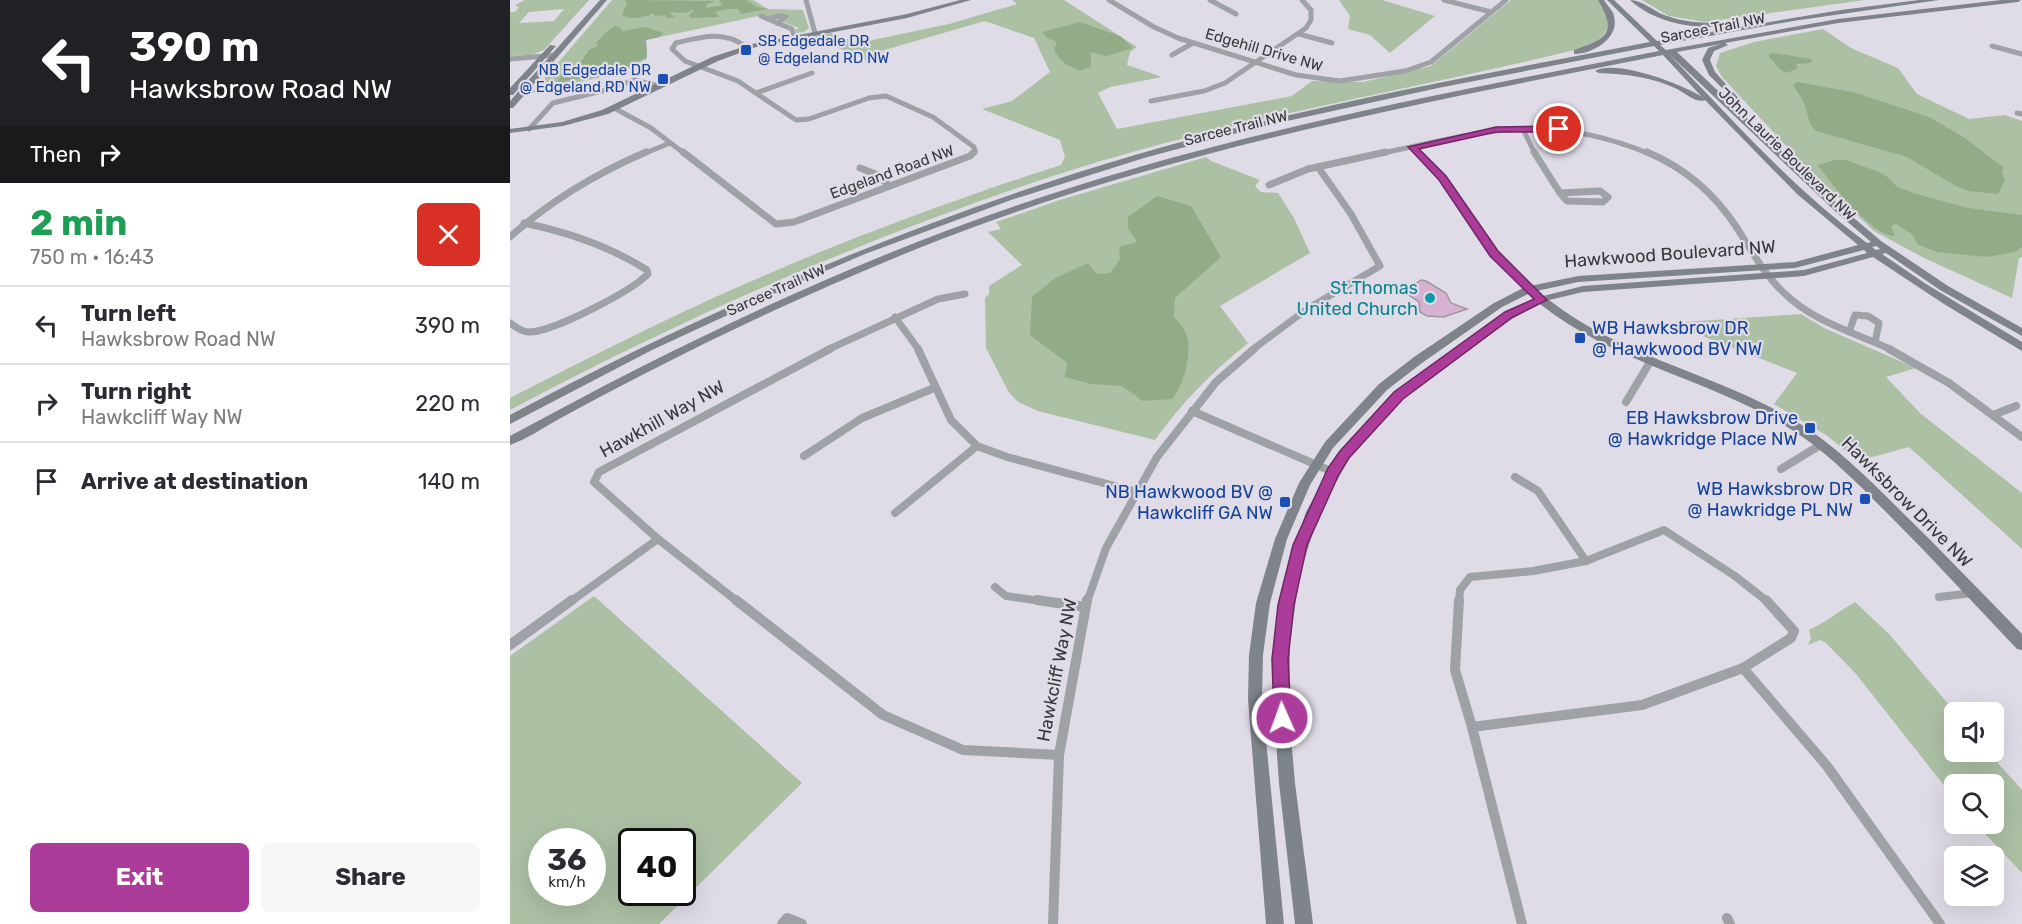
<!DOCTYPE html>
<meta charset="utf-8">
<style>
:root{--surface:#fff;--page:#f7f7f7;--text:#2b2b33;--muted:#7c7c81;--line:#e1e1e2;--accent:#ab3c9a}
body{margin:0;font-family:Rubik,sans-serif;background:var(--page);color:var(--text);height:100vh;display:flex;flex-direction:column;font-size:22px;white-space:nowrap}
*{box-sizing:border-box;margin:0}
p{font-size:20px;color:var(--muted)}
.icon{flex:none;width:33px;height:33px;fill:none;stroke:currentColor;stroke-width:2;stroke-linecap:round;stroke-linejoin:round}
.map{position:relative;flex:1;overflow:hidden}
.panel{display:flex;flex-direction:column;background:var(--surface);width:510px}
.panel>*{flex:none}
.top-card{background:#202124;color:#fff;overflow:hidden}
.controls{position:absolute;left:1434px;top:702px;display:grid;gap:12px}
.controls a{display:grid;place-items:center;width:60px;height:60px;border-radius:9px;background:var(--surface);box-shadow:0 6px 24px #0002;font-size:30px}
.speed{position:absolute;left:18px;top:828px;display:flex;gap:12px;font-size:30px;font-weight:700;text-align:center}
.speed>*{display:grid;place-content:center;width:78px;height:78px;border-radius:50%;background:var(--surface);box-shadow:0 6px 24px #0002;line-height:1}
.speed small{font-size:15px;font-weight:400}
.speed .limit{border:3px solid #111;border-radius:9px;background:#fff;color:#111}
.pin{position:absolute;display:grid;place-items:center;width:51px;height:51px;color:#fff;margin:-26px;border:3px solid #fff;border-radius:50%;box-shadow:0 2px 6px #0007}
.me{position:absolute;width:66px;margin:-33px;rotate:358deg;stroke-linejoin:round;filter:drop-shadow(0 0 4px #0008)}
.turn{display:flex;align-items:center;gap:21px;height:126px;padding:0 30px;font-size:27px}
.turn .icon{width:78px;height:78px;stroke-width:2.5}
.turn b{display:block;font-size:42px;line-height:51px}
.then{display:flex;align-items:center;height:57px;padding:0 30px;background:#0003;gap:12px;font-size:22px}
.round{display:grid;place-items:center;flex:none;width:63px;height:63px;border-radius:9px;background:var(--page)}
.overview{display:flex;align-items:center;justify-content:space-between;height:102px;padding:0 30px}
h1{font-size:36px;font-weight:700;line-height:45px;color:#1e9e55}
.action{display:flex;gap:12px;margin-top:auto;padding:12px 30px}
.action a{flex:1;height:69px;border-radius:9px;background:var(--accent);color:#fff;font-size:24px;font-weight:700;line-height:69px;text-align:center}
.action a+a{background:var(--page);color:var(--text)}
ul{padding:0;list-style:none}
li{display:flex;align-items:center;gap:18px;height:78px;padding:0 30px;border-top:2px solid var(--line)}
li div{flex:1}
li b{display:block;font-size:22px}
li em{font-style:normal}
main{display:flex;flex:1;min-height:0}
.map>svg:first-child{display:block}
.green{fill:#acc0a4;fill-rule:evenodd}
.forest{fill:#92ac88}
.building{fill:#d7b2d0;stroke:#a1989f;stroke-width:1.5}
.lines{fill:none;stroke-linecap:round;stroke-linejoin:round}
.street-far3{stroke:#9ea1a5;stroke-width:5}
.street-far2{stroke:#9ea1a5;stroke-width:7}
.street-far1{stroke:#9ea1a5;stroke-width:8}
.street{stroke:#9ea1a5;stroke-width:10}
.secondary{fill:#7e8489;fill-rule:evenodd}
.route{fill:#ab3c9a;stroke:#6f2764;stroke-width:1.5}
.transit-dot{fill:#1a4fb4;stroke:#dfdce7;stroke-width:2}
.culture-dot{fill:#0f9aa8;stroke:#dfdce7;stroke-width:2}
.labels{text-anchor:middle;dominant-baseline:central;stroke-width:4.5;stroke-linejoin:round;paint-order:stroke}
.far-street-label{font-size:15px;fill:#39383c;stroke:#dfdce7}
.far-transit-label{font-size:15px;fill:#164399;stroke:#dfdce7;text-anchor:start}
.street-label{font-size:18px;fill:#39383c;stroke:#dfdce7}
.culture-label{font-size:18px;fill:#0d838f;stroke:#dfdce7;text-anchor:end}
.transit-label{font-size:18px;fill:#164399;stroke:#dfdce7;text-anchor:end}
</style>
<main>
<section class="panel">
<div class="top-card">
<div class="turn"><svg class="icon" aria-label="left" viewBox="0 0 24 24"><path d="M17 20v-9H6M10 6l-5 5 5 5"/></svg><div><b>390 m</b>Hawksbrow Road NW</div></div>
<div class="then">Then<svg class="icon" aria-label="right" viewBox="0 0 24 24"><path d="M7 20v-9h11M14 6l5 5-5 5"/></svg></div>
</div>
<div class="overview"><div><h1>2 min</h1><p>750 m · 16:43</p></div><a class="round" style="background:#d93025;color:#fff"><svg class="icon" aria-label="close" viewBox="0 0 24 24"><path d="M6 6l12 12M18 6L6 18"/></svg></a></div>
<ul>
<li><svg class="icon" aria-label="left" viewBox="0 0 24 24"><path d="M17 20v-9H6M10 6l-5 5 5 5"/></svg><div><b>Turn left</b><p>Hawksbrow Road NW</p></div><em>390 m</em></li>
<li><svg class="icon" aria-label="right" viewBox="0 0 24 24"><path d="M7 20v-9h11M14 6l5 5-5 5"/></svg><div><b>Turn right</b><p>Hawkcliff Way NW</p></div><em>220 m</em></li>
<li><svg class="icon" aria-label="arrive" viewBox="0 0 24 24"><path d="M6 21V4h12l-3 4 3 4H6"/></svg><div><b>Arrive at destination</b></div><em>140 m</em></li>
</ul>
<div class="action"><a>Exit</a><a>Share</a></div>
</section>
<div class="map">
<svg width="1512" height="924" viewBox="0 0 1512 924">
<rect width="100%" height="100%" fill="#dfdce7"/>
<g class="green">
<path d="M15 0H79L34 50 21 55 0 56V12H5L9 7 5 5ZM54 9 44 21 9 23 19 12Z"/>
<polygon points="102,0 243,0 258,9 293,10 299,28 294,32 286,33 285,30 289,28 273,22 278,19 278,16 259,17 253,15 136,40 137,59 109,73 22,93"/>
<path d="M502 0H554L627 47 620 52 617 65 652 77 600 87 588 93 607 129 782 96 802 81 853 82 921 66 1001 0H1088L1099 18 1096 19H1099C1097 38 1086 42 1069 49 902 90 730 117 565 169 370 231 181 314 0 410V398C78 358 157 318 237 283 340 238 445 199 551 165L555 157 550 140 472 109 502 101 540 72 524 38 475 21 371 51 356 60 301 36 321 33 348 43 439 24 507 4Z"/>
<polygon points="829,0 872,0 925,16 880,53 860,35 838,29 840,16"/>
<polygon points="1132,0 1355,0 1195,22 1159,16"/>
<polygon points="1313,29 1341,48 1388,68 1407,94 1459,119 1495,115 1512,121 1512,257 1509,258 1502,298 1414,258 1364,231 1293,164 1212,77 1206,66 1210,53 1244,42"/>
<path d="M696 157 701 161 750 180 745 186 751 192 768 193 784 218 800 253 710 306 738 343C702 372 672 402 645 440L528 411 508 402 498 391 476 348 475 298 479 294V286L512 265 478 232 491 229 486 222 550 200Z"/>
<polygon points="1291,314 1314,328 1406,368 1376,377 1411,414 1512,493 1512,549 1399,447 1348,461 1316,435 1264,404 1287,373 1159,323"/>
<path d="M84 596 292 783 149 924H0V656ZM32 842H82V892H32ZM122 842H172V892H122Z"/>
<path d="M1345 602 1380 635 1445 712 1444 752H1478L1512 790V873L1466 824H1484V784H1444V798L1346 674 1316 643 1310 640 1298 645 1301 638 1299 630C1316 622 1329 611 1345 602Z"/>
</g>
<g class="forest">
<path d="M115 0 205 1 196 5V8L213 5 209 1 211 0H236L247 7 258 9 231 14 228 9H217L205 12 209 17 181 18 179 15 184 11 182 10 175 13 158 12 165 17 156 18V15L144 16V13C135 18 121 20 112 15L117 3Z"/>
<path d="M570 22 610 36 623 48 596 56 581 52V67L570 71C557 65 549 62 544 49L547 42 539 39 532 32Z"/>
<polygon points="105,26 110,27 112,31 136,27 153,33 149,37 136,40 137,57 119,66 88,75 46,83 53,73 70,63 79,50 88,46 86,43 94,34"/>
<path d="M1265 53 1301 59 1302 63 1286 64 1288 68 1277 73C1265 68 1267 63 1259 58V54Z"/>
<path d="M1287 82 1343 92 1419 117 1455 138 1494 168 1492 172 1495 180 1488 194 1459 191 1446 186 1397 157 1306 131C1298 125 1298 112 1294 103 1291 96 1286 91 1283 85Z"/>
<path d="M1325 160H1336L1369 172 1379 178 1386 186 1403 193 1458 208 1512 215V247L1505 252 1477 257 1427 252 1407 244 1403 235 1386 224 1381 226 1385 236C1363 237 1320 183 1308 165Z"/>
<path d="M647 196 681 206 711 257 665 298 664 317C668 322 675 329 677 336 682 355 674 385 662 399L633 401 612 386 581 384 555 377 557 363 520 335 522 297 545 278 578 263 586 274 600 273 610 259 609 247 627 242 618 228V217Z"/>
</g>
<polygon class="building" points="911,280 916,281 936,293 941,303 957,309 934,317 917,316 910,312 909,302 894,292"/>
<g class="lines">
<g class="street-far3">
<polyline points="296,0 305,33"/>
<polyline points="599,0 644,27 668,38 786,75 830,81 895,71 921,62 996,0"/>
<polyline points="700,0 726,14"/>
<polyline points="934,0 981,12"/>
<polyline points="251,16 282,29 284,37"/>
<polyline points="258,19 268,16 276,17 267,23"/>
<polyline points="789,34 822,43"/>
<polyline points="1482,46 1512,54"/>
<path d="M236 47C214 30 191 37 166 43L162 49 175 61 228 81 286 120 299 119 359 98 376 96 423 117 464 147 465 151 462 154"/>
<polyline points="662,55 683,43"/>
<polyline points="0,59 46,55"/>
<polyline points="246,93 302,73"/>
<polyline points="641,101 694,91 715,83 796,28 801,20 801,10 792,0"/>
<polyline points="104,108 141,128 175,154"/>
<polyline points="1507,113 1512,114"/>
<polyline points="19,129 43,103 100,89 124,80 150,86"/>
<polyline points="1013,129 1025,154"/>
<polyline points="903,147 909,154"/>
<polyline points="133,154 160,143"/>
<path d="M869 154C974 131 1036 111 1140 154"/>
</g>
<g class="street-far2">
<polyline points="173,152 266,224 284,222 460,156 464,152"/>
<polyline points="908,152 932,178 984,253 1019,289"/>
<polyline points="1024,152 1050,193"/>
<path d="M1137 152C1175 168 1205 194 1227 228 1241 250 1254 274 1273 292 1303 322 1344 332 1382 350"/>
<polyline points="350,168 368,175 379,186"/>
<polyline points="759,185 798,169 876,152"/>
<polygon points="1090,191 1098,197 1093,202 1057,201 1050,193"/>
<path d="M0 237C41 200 85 174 136 152"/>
<polyline points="385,317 409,350"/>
<path d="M0 323C6 327 13 333 21 332 46 330 120 292 138 274L137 270C99 246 58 232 14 223"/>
<polyline points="1339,332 1345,315 1358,316 1369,323 1365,342"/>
<polyline points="317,350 428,299 455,294"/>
<polyline points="742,350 797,309 870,266 841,214 808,167"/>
</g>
<g class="street-far1">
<polyline points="408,349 441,420 467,446 497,457 627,492"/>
<polyline points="1379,349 1439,383 1512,437"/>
<polyline points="1116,402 1140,362"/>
<polyline points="682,411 823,472"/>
<polyline points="1483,415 1506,406"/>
<polyline points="294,456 352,418 424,388"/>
<polyline points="1271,469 1312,444"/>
<polyline points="1005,477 1028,491 1076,561"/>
<polyline points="385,513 467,446"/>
<polyline points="485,587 496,596 538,602"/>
<polyline points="1429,597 1463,593"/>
<polyline points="60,602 148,539"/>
<polyline points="228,602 148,539 84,482 89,472 320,349"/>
<polyline points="577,602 596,548 647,457 706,382 744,349"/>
<polyline points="949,602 950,590 960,577 1023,571 1076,561 1154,530 1225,576 1258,602"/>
</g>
<g class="street">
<polyline points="226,600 373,715 453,750 549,755"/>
<polyline points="527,600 575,607"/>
<polyline points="949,600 945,670 962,727 1012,924"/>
<polyline points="1256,600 1284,631 1281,638 1233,668 1317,766 1430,924"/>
<polyline points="0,645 62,600"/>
<polyline points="962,727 1132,705 1233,668"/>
<polyline points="1217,918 1220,924"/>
<polyline points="272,924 277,918 292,924"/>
<polyline points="543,924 549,755 577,600"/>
</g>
<g class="secondary">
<polygon points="90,0 97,0 3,108 0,108 0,101"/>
<polygon points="450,0 461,0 397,18 246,47 208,61 98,114 53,126 0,133 0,129 52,122 92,110 202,57 242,44 397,14"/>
<path d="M1088 0H1094C1097 5 1103 11 1104 16 1110 38 1083 54 1064 54V50C1096 39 1108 33 1088 0Z"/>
<path d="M1097 0H1104L1147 41 1331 10 1409 0H1429L1283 21 1150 45 1156 50 1328 19 1491 0H1511L1508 2 1328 23 1215 43 1218 45 1216 46 1204 51 1200 60 1205 72 1232 102 1228 104 1199 75 1192 60 1198 48 1211 44 1167 52 1332 208 1371 241 1438 286 1512 328V336L1430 290 1376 253 1372 254 1416 284 1512 342V351L1434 304 1363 257 1294 276 1073 292 1039 300C1113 358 1205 373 1284 420 1324 444 1358 478 1391 511 1432 551 1472 593 1512 634V650L1507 649C1465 605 1424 560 1381 517 1348 484 1315 449 1274 425 1194 378 1105 363 1030 304L996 322 891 399 841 455 809 513 789 576 780 644 779 713 785 783 803 924H785L769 783 764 713 766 644 775 576 796 512 832 449 883 393 989 317 1024 299 1022 296 1023 294 1027 293 1033 296 1073 286 1294 270 1357 253 1354 250 1285 268 1068 282 1022 292 992 307 912 363 877 390 823 448 800 485 777 539 760 603 753 655 752 699 774 924H756L738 699 739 655 746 603 765 539 789 483 815 442 869 384 904 357 984 303 1015 287 1068 276 1285 262 1348 245 1287 194 1195 100C1187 104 1175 93 1167 89 1142 77 1116 74 1089 73L1085 71C1106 59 1172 84 1192 97L1153 55C900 105 644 153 404 250 313 287 223 328 136 373 106 388 77 404 49 419 33 428 17 439 0 445V436C174 341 353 255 541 194 740 129 945 91 1149 51L1144 46 928 88 750 127 634 158 501 200 355 254 283 285 142 350 0 424V415C200 308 408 219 625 155 794 106 968 75 1140 42ZM1159 54 1326 212 1361 242 1357 243C1283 189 1223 120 1159 54ZM1367 246 1370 249 1366 250 1362 247Z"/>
<path d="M1120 0C1132 0 1142 10 1154 15 1172 22 1191 23 1210 23L1213 25 1210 27C1178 28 1144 22 1120 0Z"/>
<polygon points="40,45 46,46 3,95 0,95 0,88"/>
</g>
</g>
<polygon class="route" points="986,127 1049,126 1053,129 1049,132 986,132 909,149 936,176 988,251 1037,300 1003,317 893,399 839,458 829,474 797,545 784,605 778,659 781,718 778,724 772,726 766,724 764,718 762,659 768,605 783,545 818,468 830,451 884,392 995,312 1024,299 980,256 929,180 898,147"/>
<g class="transit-dot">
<rect x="230" y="44" width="12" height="12" rx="3"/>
<rect x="147" y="73" width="12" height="12" rx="3"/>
<rect x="1064" y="332" width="12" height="12" rx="3"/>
<rect x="1294" y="422" width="12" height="12" rx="3"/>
<rect x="1349" y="493" width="12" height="12" rx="3"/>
<rect x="769" y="496" width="12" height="12" rx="3"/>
</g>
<circle class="culture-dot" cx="920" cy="298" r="6"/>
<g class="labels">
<g class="far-street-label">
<text transform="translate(1203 28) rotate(-11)">Sarcee Trail NW</text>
<text transform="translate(754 50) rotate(16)">Edgehill Drive NW</text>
<text transform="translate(726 128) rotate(-14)">Sarcee Trail NW</text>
<text transform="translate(1277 154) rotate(44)">John Laurie Boulevard NW</text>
<text transform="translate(382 172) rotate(-20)">Edgeland Road NW</text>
<text transform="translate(266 290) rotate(-24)">Sarcee Trail NW</text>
</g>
<g class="far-transit-label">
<text x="248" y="41">SB Edgedale DR<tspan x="248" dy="17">@ Edgeland RD NW</tspan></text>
<text x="141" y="70" text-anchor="end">NB Edgedale DR<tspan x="141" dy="17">@ Edgeland RD NW</tspan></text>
</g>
<g class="street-label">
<text transform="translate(1160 254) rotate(-4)">Hawkwood Boulevard NW</text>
<text transform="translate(152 419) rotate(-29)">Hawkhill Way NW</text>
<text transform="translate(1397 502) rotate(45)">Hawksbrow Drive NW</text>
<text transform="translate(547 670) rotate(-79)">Hawkcliff Way NW</text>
</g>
<g class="culture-label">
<text x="908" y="288">St.Thomas<tspan x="908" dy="21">United Church</tspan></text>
</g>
<g class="transit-label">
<text x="1082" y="328" text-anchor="start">WB Hawksbrow DR<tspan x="1082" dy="21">@ Hawkwood BV NW</tspan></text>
<text x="1288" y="418">EB Hawksbrow Drive<tspan x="1288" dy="21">@ Hawkridge Place NW</tspan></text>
<text x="1343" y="489">WB Hawksbrow DR<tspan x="1343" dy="21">@ Hawkridge PL NW</tspan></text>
<text x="763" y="492">NB Hawkwood BV @<tspan x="763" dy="21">Hawkcliff GA NW</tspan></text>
</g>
</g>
</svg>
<div class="controls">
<a><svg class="icon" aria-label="sound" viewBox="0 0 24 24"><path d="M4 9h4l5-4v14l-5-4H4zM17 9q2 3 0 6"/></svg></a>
<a><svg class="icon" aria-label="search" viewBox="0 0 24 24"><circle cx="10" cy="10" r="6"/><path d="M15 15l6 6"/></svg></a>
<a><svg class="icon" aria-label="layers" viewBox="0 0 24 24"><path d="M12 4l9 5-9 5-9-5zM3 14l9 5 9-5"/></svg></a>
</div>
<div class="speed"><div>36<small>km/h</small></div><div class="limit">40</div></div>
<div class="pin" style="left:1049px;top:129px;background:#d93025"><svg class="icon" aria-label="arrive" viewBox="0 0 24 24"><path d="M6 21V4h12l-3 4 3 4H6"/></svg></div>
<svg class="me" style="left:772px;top:718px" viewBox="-20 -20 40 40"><circle r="17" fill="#ab3c9a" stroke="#fff" stroke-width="3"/><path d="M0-11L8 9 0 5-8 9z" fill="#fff"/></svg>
</div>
</main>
